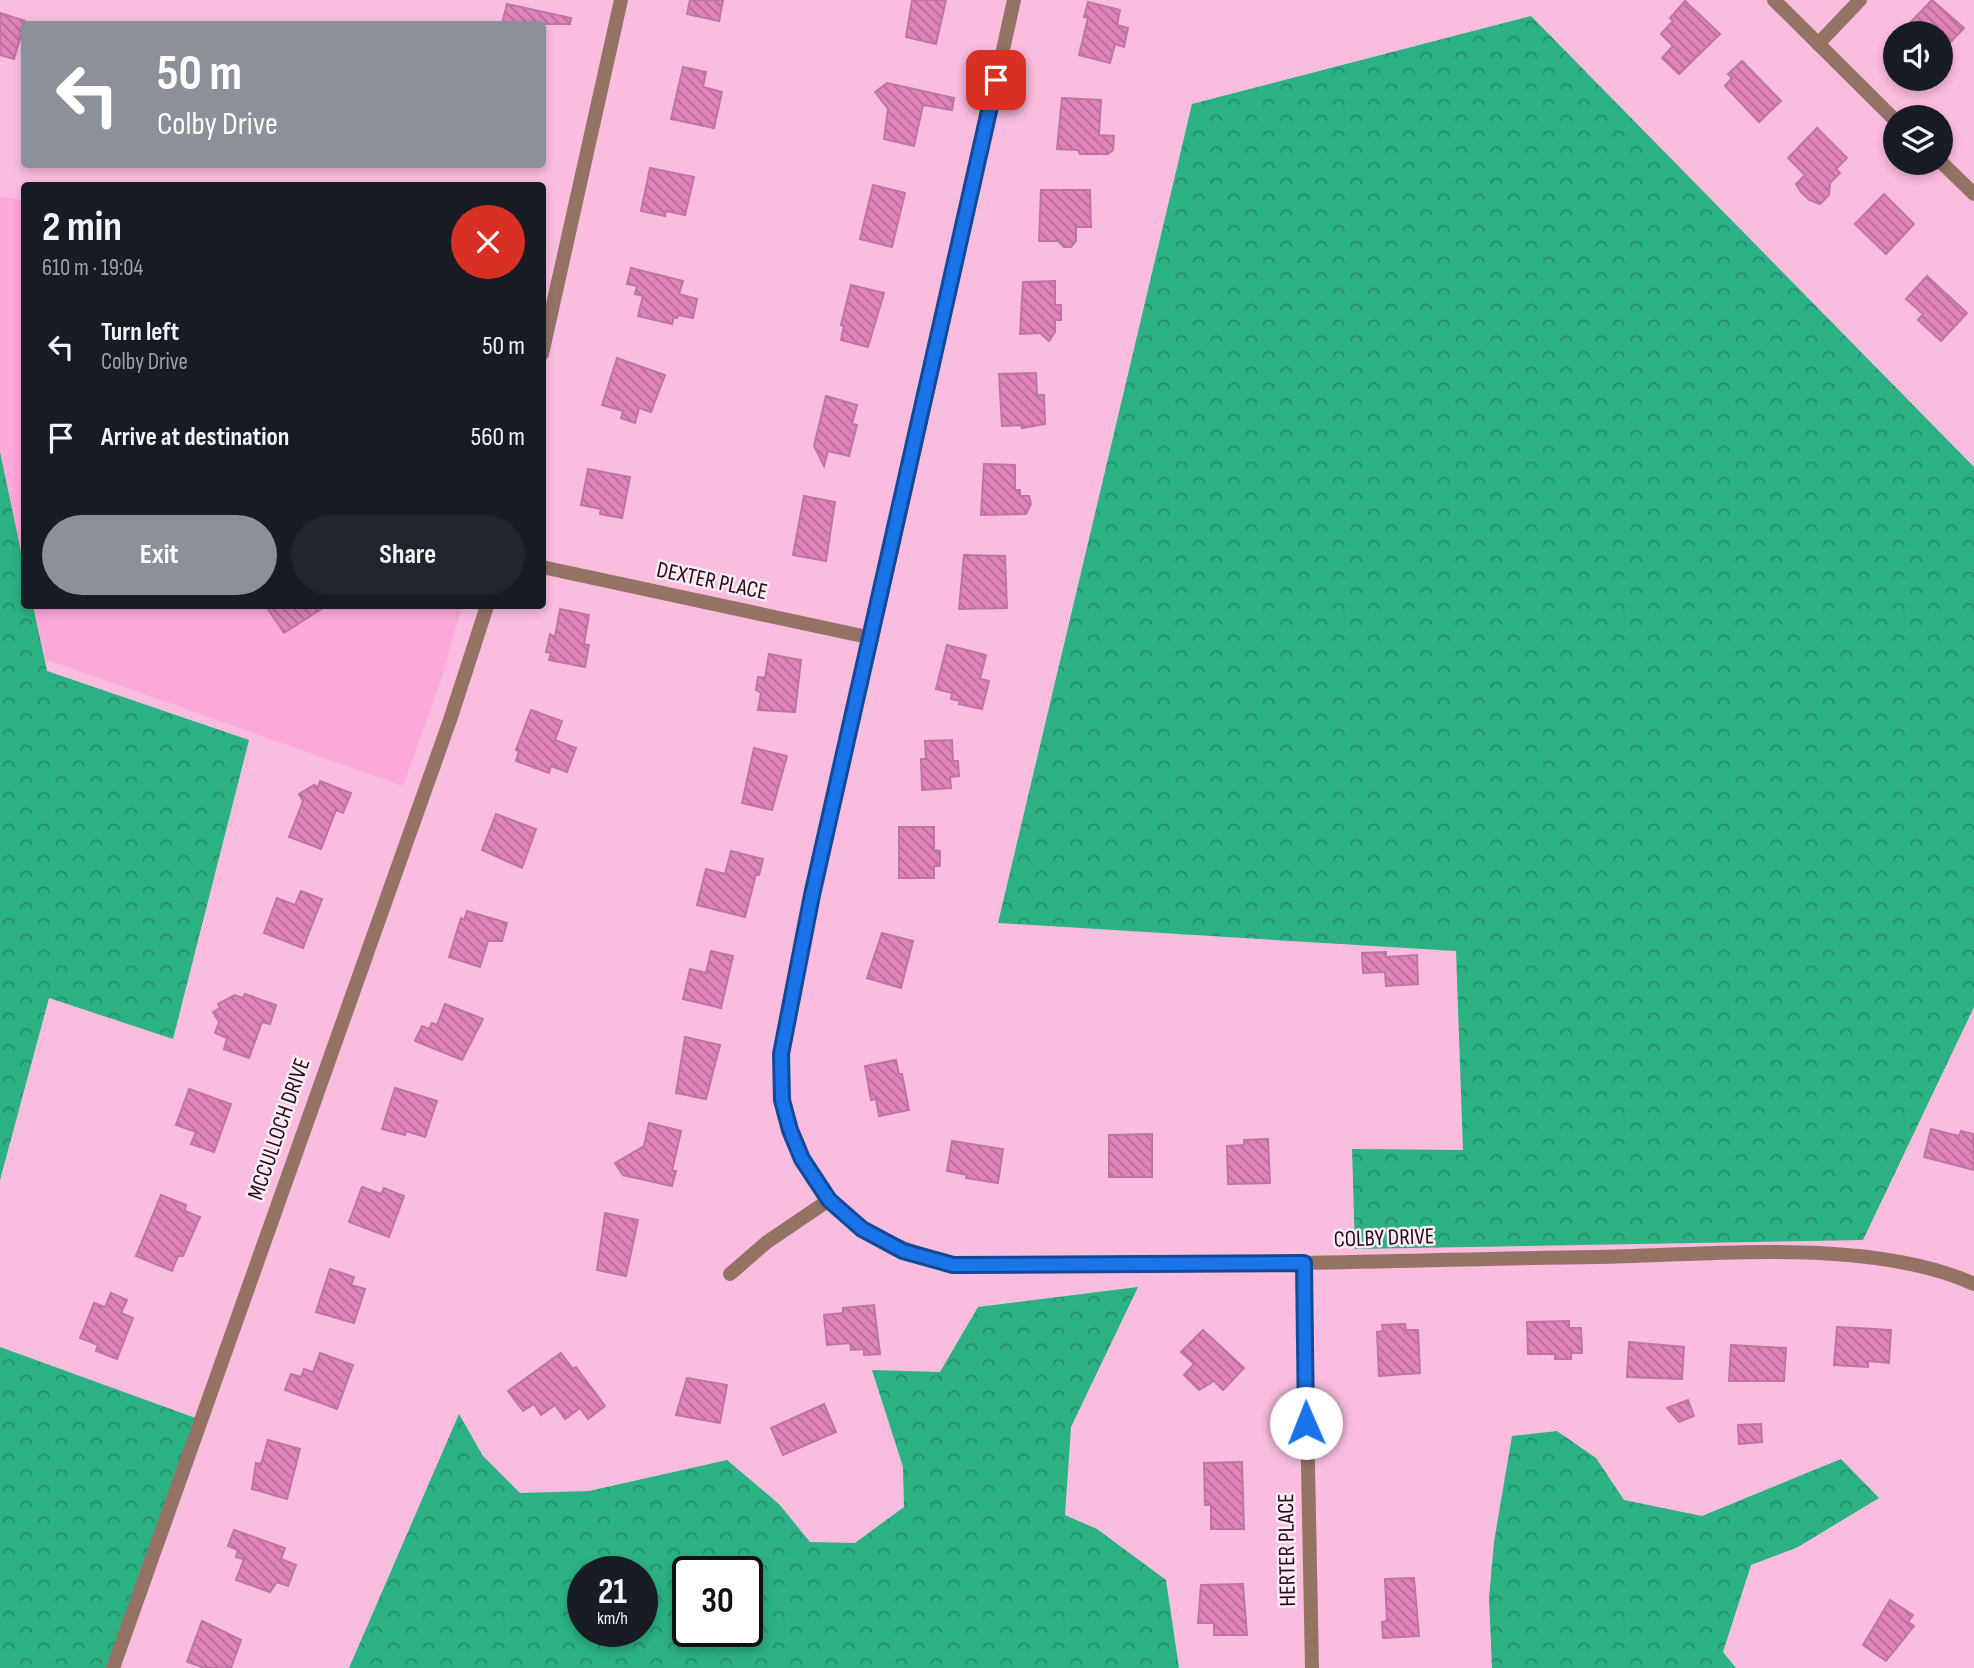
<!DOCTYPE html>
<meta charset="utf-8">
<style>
:root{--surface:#171b24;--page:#20242c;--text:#f1f3f6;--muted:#9ea1a6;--accent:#8c9099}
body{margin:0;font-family:"Sofia Sans Condensed",sans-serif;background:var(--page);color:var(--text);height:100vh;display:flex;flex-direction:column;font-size:26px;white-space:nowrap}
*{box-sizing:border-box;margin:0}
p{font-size:23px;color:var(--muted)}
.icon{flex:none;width:38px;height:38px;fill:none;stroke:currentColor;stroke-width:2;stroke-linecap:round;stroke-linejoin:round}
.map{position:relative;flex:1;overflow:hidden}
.drawer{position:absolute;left:21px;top:182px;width:525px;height:427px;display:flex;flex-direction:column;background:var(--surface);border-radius:7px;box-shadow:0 4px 10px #0003}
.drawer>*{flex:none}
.hud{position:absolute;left:21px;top:21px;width:525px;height:147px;border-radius:7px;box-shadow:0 4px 10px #0003;background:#8c9099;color:#fff;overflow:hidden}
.controls{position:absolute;left:1883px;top:21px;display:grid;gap:14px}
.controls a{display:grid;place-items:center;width:70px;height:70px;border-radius:50%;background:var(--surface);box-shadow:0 4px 10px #0003;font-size:35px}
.speed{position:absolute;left:567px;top:1556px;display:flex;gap:14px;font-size:35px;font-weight:700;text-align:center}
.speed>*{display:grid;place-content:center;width:91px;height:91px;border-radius:50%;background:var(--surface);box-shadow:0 4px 10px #0003;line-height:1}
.speed small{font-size:18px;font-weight:400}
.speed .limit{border:4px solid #111;border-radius:10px;background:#fff;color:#111}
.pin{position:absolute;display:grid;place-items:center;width:60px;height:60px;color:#fff;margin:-30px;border-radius:14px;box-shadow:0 4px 10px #0006}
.me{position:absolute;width:77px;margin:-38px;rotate:359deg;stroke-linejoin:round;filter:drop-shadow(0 0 5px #0008)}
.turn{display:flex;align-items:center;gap:24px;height:147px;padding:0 21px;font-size:32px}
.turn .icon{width:91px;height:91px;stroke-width:2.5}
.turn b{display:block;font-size:49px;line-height:60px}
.round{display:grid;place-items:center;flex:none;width:74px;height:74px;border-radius:37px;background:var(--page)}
.head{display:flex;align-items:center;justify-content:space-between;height:119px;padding:0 21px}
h1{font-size:42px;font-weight:700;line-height:52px}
.action{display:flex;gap:14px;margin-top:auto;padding:14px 21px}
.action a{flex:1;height:80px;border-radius:42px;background:var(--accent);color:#fff;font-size:28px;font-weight:700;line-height:80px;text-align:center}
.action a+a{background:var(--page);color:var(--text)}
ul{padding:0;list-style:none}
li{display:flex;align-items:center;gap:21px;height:91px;padding:0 21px}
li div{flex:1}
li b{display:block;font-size:26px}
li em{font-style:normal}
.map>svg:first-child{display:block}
.built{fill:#fda9d9}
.forest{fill:url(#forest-crowns);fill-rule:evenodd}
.building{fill:url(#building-back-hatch);stroke:#be76a0;stroke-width:2}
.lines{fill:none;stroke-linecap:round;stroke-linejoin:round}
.minor{stroke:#947365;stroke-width:14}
.route-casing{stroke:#114b97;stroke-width:18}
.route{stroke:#1a73e8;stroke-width:12}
.labels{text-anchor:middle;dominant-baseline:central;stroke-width:5;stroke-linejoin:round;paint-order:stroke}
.street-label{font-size:23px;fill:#230819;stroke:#fdedf5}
</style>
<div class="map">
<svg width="1974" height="1668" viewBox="0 0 1974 1668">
<defs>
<pattern id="forest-crowns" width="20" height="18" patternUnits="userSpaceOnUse" patternTransform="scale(1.75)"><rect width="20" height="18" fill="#2cb183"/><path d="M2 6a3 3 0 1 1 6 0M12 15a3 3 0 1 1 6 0" fill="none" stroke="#258e6a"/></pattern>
<pattern id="building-back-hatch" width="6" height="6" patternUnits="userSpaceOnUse" patternTransform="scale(1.75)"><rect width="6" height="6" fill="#e083ba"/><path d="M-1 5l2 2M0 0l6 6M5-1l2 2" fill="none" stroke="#b56996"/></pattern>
</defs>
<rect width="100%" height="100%" fill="#fabcdf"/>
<polygon class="built" points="0,196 24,201 24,606 462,606 441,680 403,786 0,643"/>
<g class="forest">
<polygon points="1531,16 1974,467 1974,1007 1863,1240 1355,1249 1352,1149 1463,1150 1456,951 998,923 1192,104"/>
<polygon points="0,452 24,566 24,606 33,606 47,671 249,740 173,1039 49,998 0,1180"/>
<path d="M1138 1287 1071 1427 1065 1515 1097 1529 1166 1580 1179 1668H349L459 1414 483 1456 520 1493 589 1491 727 1460 779 1504 810 1542 855 1543 904 1507 903 1467 872 1370 940 1372 978 1307ZM583 1572H642V1631H583ZM688 1572H747V1631H688Z"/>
<polygon points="0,1347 201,1420 113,1668 0,1668"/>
<polygon points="1557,1431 1596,1458 1624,1500 1702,1516 1841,1459 1879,1498 1798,1547 1751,1565 1723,1652 1736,1668 1492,1668 1489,1598 1494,1542 1512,1436"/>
</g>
<g class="building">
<polygon points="690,0 723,0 719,21 687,14"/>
<polygon points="912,0 946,0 936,44 906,37"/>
<polygon points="1932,0 1964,28 1941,52 1941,33 1900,33"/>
<polygon points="1685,1 1720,34 1679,74 1662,58 1673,46 1661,34 1673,21 1670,18"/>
<polygon points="1088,2 1120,10 1117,25 1128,28 1124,47 1115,44 1110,63 1079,55 1088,18 1084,17"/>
<polygon points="507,4 571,18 570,24 502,24"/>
<polygon points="0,13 25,21 14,59 0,55"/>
<polygon points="1742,61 1781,101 1759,122 1725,86 1732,78 1728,74"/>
<polygon points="683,67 706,72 703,87 722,92 714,128 671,119"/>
<polygon points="887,83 954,98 952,110 923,105 914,146 884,139 888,109 875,92"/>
<polygon points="1062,98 1101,100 1099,135 1114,136 1113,150 1108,154 1080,154 1078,150 1057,149"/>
<polygon points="1817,128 1847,158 1836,169 1840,173 1830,183 1829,195 1820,204 1809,200 1801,192 1796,184 1805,175 1788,158"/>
<polygon points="650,168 694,177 685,215 666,211 665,216 641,211"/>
<polygon points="873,185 905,193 892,247 860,239"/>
<polygon points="1041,190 1090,190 1091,227 1076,227 1076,241 1071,247 1064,247 1058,241 1039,241"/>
<polygon points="1884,194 1914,224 1886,254 1855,224"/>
<polygon points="631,268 683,281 679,294 697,299 693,318 678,315 677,318 674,317 672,324 638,316 643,296 635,294 637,286 627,284"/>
<polygon points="1927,276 1967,313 1941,341 1918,320 1923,314 1906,299"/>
<polygon points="1055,281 1055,305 1061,305 1061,320 1055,320 1055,332 1049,341 1040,333 1020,334 1023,282"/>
<polygon points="851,285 884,293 868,347 841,340 844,326 841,325"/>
<polygon points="617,358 665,375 651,412 639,408 635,423 621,418 623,411 602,405"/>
<polygon points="1036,373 1037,395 1044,395 1045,424 1022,428 1021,425 1002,426 999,374"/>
<polygon points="826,396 857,405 852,424 857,425 849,456 828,451 824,466 814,446"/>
<polygon points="984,464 1015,465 1015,490 1020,490 1020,496 1029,496 1031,504 1026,514 981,515"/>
<polygon points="588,469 630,477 622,518 600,514 601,509 581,505"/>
<polygon points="804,496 835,502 826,561 793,555"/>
<polygon points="964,555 1005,556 1007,608 959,609"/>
<polygon points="266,606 326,606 284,633"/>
<polygon points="560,609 589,615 584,644 589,645 585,667 549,660 551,653 546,652 550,634 555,637"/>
<polygon points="947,645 986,655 980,679 989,681 982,709 959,704 960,701 951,699 952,693 936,689"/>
<polygon points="769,654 801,660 795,712 758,710 761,693 756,690 758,677 765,678"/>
<polygon points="531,710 562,721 555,740 576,748 567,772 551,766 549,773 516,761 519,751 516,750"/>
<polygon points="952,740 953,761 958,761 959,776 950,777 951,788 922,790 921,759 926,759 925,741"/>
<polygon points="754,748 787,756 772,810 742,803"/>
<polygon points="320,781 351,793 343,813 336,810 321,849 289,837 303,801 299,794 314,785 318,787"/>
<polygon points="496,814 536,829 522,868 482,850"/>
<polygon points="899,827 934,827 934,850 940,851 940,866 934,866 934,878 899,878"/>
<polygon points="731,851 763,859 759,875 756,874 745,917 697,905 706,869 725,874"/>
<polygon points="301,891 322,899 303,948 264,933 277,898 295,905"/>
<polygon points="467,911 507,923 502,941 488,941 480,967 449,957 461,918 464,920"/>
<polygon points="882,933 913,941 901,988 867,978"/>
<polygon points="711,951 733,956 721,1008 683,999 690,969 706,973"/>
<polygon points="1386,952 1386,957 1417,955 1418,984 1386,986 1385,972 1363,973 1362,953"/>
<polygon points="245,994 276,1005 270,1024 262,1022 249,1058 224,1049 227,1038 215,1033 219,1022 213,1012 220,1008 218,1004 235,995 243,998"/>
<polygon points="445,1004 483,1019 462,1060 415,1041 422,1026 429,1029 432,1023 437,1025"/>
<polygon points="685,1037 720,1045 706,1099 676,1093"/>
<polygon points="896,1060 899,1074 902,1074 909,1110 879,1116 876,1099 871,1100 865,1066"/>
<polygon points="395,1088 437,1101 425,1137 406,1131 405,1135 382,1129"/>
<polygon points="189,1089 231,1104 214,1152 191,1144 196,1132 176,1125"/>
<polygon points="649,1123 681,1131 672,1171 676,1171 672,1186 623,1175 615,1163 644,1146"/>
<polygon points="1931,1129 1959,1136 1961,1131 1973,1134 1974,1170 1924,1157"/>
<polygon points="1152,1134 1152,1177 1109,1177 1109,1135"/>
<polygon points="1268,1139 1270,1183 1228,1184 1227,1146 1244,1145 1244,1140"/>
<polygon points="952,1141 1003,1149 998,1183 966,1178 967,1175 947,1171"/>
<polygon points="362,1187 381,1194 384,1188 404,1196 389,1237 349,1222"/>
<polygon points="161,1195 186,1205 185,1211 200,1217 183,1256 178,1256 172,1271 136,1256"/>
<polygon points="605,1213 638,1220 626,1276 597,1270"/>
<polygon points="330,1269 354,1277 351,1285 365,1289 354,1323 316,1312"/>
<polygon points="111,1293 127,1300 121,1313 133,1318 117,1359 96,1351 98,1345 80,1338 94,1303 105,1307"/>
<polygon points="874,1305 880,1354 864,1355 864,1349 851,1350 850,1343 827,1345 824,1315 843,1313 843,1308"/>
<polygon points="1569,1321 1569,1328 1581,1328 1582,1353 1571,1353 1571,1359 1555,1359 1555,1354 1528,1354 1527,1322"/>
<polygon points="1405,1324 1406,1330 1418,1330 1420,1373 1379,1376 1377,1332 1383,1331 1382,1325"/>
<polygon points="1837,1327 1891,1330 1889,1363 1868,1361 1868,1367 1834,1365"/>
<polygon points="1203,1330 1244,1368 1223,1390 1214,1381 1199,1390 1184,1375 1194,1364 1181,1352"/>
<polygon points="1629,1342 1684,1347 1682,1379 1627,1377"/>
<polygon points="1731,1345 1786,1348 1784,1381 1729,1381"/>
<polygon points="320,1353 353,1365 337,1409 285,1390 291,1374 301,1377 304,1369 313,1372"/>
<polygon points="561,1353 573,1369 576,1367 605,1406 588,1419 580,1408 565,1419 555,1405 541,1415 534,1404 523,1411 508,1391"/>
<polygon points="687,1378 727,1385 720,1423 676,1415"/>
<polygon points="1688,1400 1694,1416 1679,1422 1667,1408"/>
<polygon points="824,1404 836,1432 783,1455 771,1428"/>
<polygon points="1761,1424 1762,1442 1739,1444 1738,1425"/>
<polygon points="268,1440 300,1449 287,1499 252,1489 256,1463 261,1464"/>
<polygon points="1242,1462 1244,1529 1211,1529 1211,1505 1205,1505 1204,1463"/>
<polygon points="234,1530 285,1548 281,1559 296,1565 288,1586 277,1582 270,1592 236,1580 244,1559 236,1557 238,1550 228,1546"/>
<polygon points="1414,1578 1419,1636 1383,1638 1382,1622 1387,1621 1385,1579"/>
<polygon points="1243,1584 1247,1635 1214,1635 1214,1623 1198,1623 1201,1585"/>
<polygon points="1890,1600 1913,1615 1908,1622 1914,1626 1886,1661 1863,1645"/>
<polygon points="202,1621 241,1640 231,1668 205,1668 187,1662"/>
</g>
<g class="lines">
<g class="minor">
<path d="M1014 0C960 244 908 488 850 731 832 807 814 884 798 961 789 1006 774 1058 784 1105 805 1203 862 1239 953 1265 1168 1269 1383 1260 1598 1257 1711 1255 1871 1237 1974 1284"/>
<polyline points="1774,0 1895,120"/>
<polyline points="1818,44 1860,0"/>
<polyline points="1941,162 1974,194"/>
<polyline points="542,354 621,0"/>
<polyline points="542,567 872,638"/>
<polyline points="1304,1263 1312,1668"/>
<polyline points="730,1274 767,1242 829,1200"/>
<polyline points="113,1668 450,720 487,606"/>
</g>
</g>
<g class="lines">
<g class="route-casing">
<polyline id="route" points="996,80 812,895 781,1054 782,1100 790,1130 802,1159 829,1200 862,1229 903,1251 953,1265 1304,1263 1306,1423"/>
</g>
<use href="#route" class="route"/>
</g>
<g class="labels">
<g class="street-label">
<text transform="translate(712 581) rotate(12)">DEXTER PLACE</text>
<text transform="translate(279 1129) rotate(-71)">MCCULLOCH DRIVE</text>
<text transform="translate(1384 1238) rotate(-2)">COLBY DRIVE</text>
<text transform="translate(1287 1550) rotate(-91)">HERTER PLACE</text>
</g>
</g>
</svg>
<div class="controls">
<a><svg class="icon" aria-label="sound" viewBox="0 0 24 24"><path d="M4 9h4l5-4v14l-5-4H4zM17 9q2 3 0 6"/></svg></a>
<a><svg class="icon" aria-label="layers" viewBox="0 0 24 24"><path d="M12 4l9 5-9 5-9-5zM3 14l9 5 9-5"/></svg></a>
</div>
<div class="speed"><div>21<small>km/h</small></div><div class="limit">30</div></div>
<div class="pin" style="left:996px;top:80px;background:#d93025"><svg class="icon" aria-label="arrive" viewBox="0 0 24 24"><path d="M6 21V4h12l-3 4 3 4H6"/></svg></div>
<svg class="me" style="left:1306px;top:1423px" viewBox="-20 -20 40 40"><circle r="19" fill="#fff"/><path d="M0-13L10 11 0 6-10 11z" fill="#1a73e8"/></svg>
<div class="hud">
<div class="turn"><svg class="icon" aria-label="left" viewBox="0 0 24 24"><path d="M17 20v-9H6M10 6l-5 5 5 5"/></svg><div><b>50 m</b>Colby Drive</div></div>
</div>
<section class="drawer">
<div class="head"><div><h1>2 min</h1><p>610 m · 19:04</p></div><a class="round" style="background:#d93025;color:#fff"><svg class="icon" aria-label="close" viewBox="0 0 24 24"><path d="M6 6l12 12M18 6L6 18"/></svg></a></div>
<ul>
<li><svg class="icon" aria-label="left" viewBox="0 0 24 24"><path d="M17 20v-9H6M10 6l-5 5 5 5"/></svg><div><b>Turn left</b><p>Colby Drive</p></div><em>50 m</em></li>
<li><svg class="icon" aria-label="arrive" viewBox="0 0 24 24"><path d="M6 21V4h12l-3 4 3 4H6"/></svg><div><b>Arrive at destination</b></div><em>560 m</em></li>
</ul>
<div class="action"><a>Exit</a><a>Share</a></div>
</section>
</div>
